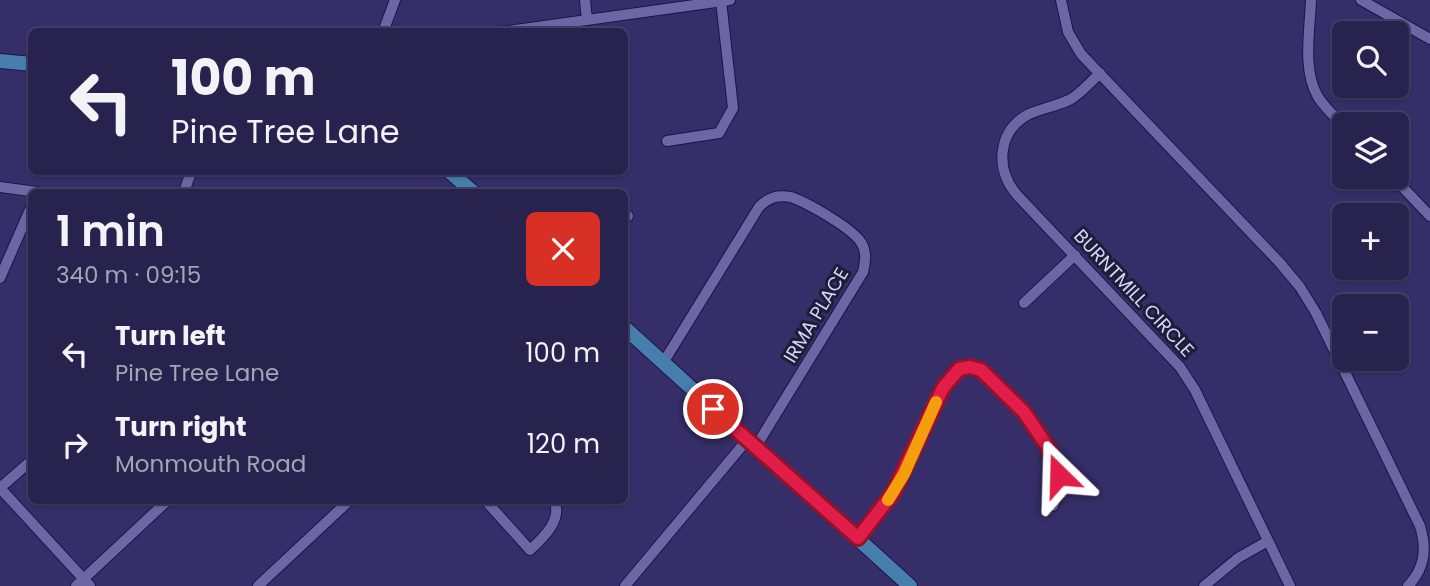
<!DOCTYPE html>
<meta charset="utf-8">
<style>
:root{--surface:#28224e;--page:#342f58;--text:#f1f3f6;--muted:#a5a4b6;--line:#443f66}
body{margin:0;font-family:Poppins,sans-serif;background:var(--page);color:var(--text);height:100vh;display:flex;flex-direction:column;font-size:26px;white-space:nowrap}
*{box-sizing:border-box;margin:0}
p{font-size:23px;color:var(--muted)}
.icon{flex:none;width:38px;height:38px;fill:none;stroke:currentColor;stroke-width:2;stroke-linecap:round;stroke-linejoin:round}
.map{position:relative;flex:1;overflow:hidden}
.side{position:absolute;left:28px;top:189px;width:600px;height:315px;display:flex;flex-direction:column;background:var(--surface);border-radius:10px;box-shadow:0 2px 5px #0004,0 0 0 2px var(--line)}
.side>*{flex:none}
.banner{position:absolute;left:28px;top:28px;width:600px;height:147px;border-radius:10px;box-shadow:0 2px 5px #0004,0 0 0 2px var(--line);background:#28224e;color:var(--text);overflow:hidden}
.fabs{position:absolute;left:1332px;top:21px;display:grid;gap:14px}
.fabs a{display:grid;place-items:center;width:77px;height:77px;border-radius:10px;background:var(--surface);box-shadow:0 2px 5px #0004,0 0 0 2px var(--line);font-size:35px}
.pin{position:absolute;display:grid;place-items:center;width:60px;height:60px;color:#fff;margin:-30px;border:4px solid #fff;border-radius:50%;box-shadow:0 2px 7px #0007}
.me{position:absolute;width:77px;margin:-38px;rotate:338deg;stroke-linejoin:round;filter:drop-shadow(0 0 5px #0008)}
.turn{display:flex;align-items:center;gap:24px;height:147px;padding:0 28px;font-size:32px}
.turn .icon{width:91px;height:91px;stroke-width:2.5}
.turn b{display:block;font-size:49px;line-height:60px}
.round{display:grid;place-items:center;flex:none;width:74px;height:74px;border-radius:10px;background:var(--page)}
.headline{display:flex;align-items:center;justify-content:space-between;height:119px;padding:0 28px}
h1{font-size:42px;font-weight:600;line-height:52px}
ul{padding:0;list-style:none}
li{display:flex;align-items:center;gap:21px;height:91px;padding:0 28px}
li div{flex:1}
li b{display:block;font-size:26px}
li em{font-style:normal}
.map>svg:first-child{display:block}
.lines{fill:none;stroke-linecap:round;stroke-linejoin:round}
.minor-casing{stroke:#1f134b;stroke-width:12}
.major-casing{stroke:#1f134b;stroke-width:16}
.minor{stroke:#6c66a5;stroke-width:10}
.major{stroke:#467fad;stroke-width:14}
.route-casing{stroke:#92132f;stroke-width:18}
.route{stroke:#e11d48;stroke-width:12}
.slow{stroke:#f59e0b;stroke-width:12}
.labels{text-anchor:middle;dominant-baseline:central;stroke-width:6;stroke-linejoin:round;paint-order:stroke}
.street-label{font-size:19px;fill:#d5d3f7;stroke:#1e1c36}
</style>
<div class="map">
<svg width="1430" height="586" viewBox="0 0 1430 586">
<rect width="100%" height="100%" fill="#362e68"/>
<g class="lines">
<g class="minor-casing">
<g id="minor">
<polyline points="585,0 587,20"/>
<path d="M1061 0 1068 32 1081 54 1280 263 1300 287 1316 313 1420 526C1427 549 1425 568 1408 586"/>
<path d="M1311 0C1310 30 1302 70 1318 97 1325 108 1335 117 1344 126"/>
<polyline points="1361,0 1430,39"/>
<polyline points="383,32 395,0"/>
<polyline points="501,32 730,0"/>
<path d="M1100 73C1091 82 1081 93 1071 99 1058 106 1042 108 1029 114 997 131 995 169 1017 195L1180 367 1195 390 1290 586"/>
<polyline points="667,141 719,133 733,108 721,1"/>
<polyline points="1393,177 1430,216"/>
<polyline points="0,187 37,192"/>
<polyline points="184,192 191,172"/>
<polyline points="625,219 628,216"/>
<polyline points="0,278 32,205"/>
<polyline points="1024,303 1075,255"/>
<path d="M663 363 759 207C769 197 777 195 791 197 808 203 854 229 862 244 867 253 865 263 863 272L755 448"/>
<polyline points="32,460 0,488 90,586"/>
<path d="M485 500 530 550C543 538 563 520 554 500"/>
<path d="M858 538C874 518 890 499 903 476 918 447 931 395 954 373 964 363 978 368 989 375 1014 402 1061 445 1059 485 1059 492 1056 499 1053 506"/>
<polyline points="76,586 168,500"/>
<polyline points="258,586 350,500"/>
<polyline points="625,586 747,440"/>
<polyline points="1204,586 1238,558 1268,541"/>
</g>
</g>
<g class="major-casing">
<g id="major">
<polyline points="0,61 32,64"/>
<polyline points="450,172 473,192"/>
<polyline points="625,328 910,586"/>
</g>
</g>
<use href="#minor" class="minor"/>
<use href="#major" class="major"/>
</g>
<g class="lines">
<g class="route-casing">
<polyline id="route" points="713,409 858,538 893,493 943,388 959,369 970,367 981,370 1024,412 1049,449 1059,475"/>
</g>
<use href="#route" class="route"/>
<polyline class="slow" points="888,500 904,474 936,402"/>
</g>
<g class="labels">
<g class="street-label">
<text transform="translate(1134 293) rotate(47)">BURNTMILL CIRCLE</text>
<text transform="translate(816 315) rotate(-59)">IRMA PLACE</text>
</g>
</g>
</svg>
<div class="fabs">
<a><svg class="icon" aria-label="search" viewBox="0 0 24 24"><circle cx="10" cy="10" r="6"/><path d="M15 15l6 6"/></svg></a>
<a><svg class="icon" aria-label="layers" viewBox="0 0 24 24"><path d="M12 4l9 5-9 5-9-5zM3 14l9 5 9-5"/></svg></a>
<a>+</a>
<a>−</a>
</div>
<div class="pin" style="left:713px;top:409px;background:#d93025"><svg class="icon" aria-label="arrive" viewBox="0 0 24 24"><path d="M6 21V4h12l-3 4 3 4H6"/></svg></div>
<svg class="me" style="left:1059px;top:475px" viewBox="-20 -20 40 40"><path d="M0-17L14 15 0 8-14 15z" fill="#e11d48" stroke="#fff" stroke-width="4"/></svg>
<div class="banner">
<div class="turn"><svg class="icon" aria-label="left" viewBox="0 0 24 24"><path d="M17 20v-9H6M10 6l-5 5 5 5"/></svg><div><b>100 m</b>Pine Tree Lane</div></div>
</div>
<section class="side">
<div class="headline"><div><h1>1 min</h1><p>340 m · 09:15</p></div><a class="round" style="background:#d93025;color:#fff"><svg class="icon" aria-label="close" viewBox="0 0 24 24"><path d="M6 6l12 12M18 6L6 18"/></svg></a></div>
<ul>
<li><svg class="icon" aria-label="left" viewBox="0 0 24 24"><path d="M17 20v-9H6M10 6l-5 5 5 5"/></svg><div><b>Turn left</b><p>Pine Tree Lane</p></div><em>100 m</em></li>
<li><svg class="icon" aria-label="right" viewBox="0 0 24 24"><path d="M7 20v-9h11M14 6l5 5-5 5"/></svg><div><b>Turn right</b><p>Monmouth Road</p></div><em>120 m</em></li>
</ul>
</section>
</div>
